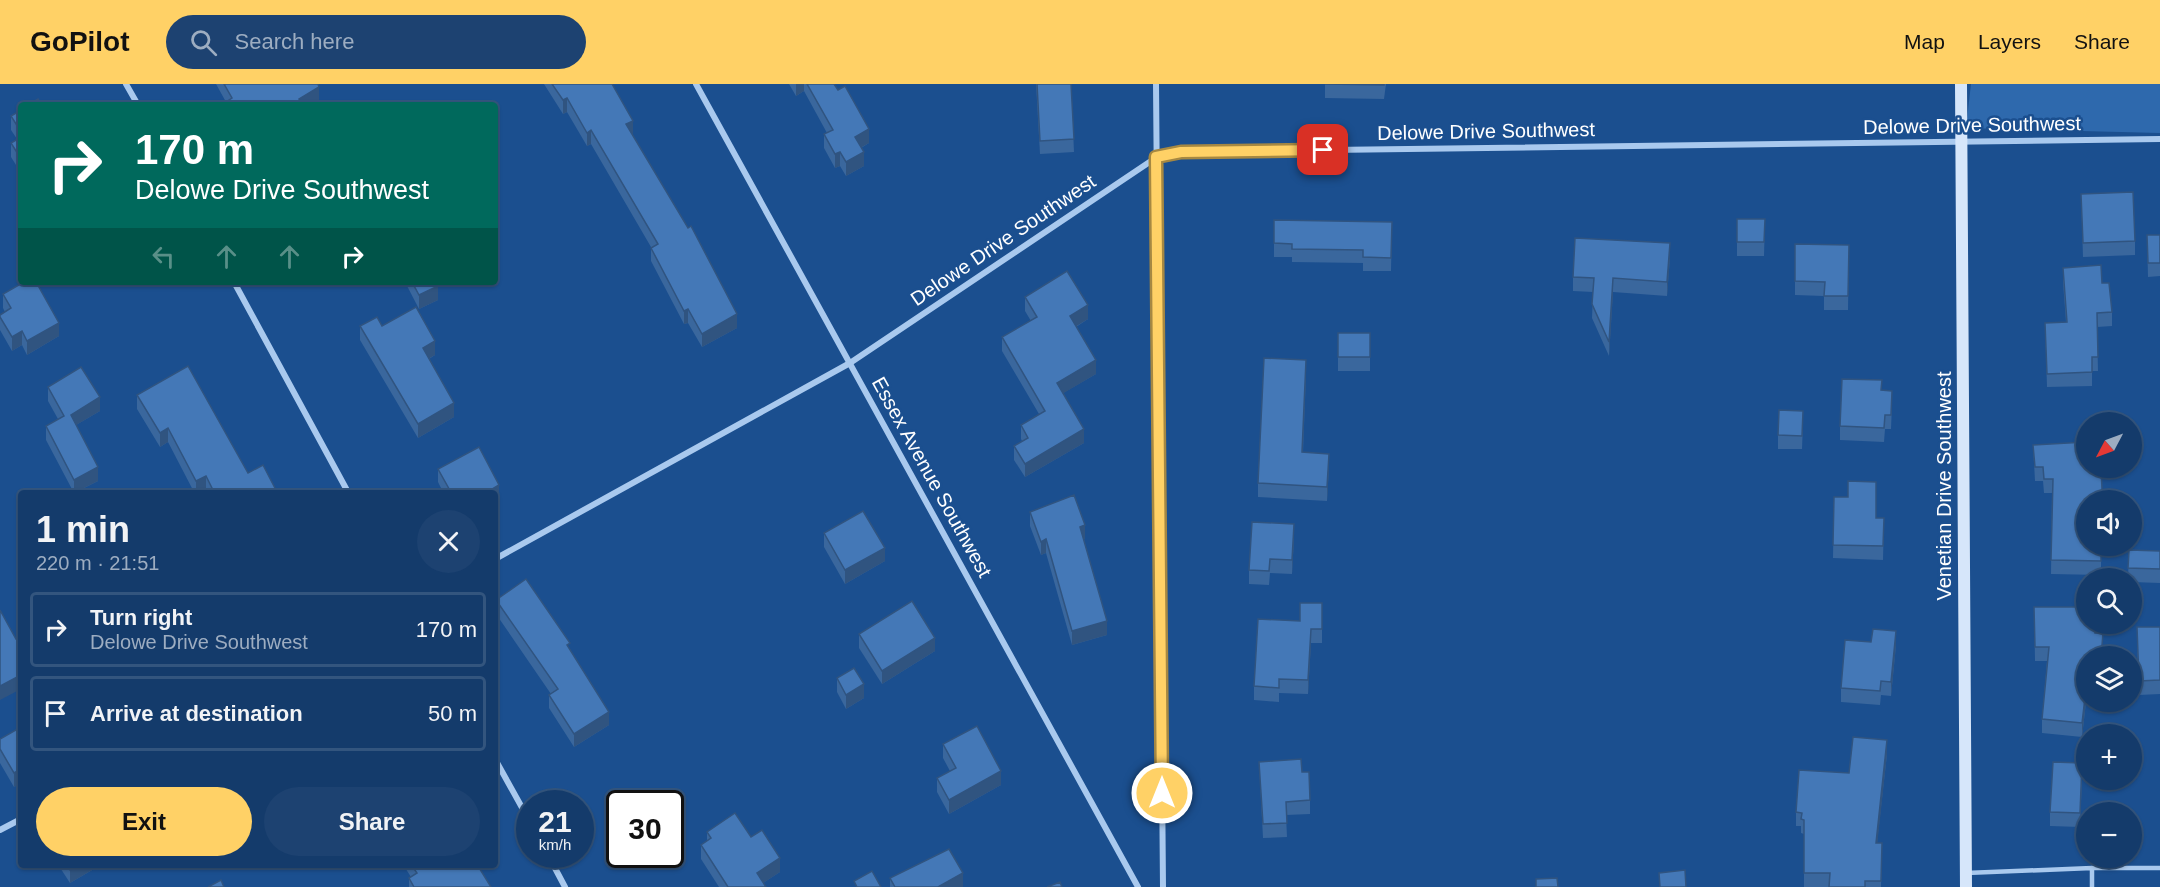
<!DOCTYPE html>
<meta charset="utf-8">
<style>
:root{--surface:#143b6b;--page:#1d4271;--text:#f1f3f6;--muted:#9dadc1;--line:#33557e;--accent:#ffd166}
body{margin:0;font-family:Arial,sans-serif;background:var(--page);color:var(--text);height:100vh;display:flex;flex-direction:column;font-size:22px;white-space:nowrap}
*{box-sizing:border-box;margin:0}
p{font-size:20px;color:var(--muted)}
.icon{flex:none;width:33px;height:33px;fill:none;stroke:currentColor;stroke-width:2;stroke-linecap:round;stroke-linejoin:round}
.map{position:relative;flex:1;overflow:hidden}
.drawer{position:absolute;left:18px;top:406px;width:480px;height:378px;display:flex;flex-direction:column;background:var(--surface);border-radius:6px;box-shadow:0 2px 4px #0004,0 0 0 2px var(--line)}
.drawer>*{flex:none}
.guide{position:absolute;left:18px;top:18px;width:480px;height:183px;border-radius:6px;box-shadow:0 2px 4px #0004,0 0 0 2px var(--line);background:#00695c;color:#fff;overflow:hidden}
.needle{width:39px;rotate:229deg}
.tools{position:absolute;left:2076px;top:328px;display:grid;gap:12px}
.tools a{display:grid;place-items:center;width:66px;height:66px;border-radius:50%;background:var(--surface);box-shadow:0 2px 4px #0004,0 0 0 2px var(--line);font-size:30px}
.speed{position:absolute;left:516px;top:706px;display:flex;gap:12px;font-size:30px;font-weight:700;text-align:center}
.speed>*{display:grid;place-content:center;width:78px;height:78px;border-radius:50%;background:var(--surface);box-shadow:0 2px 4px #0004,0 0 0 2px var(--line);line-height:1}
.speed small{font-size:15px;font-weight:400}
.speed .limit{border:3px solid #111;border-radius:9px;background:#fff;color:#111}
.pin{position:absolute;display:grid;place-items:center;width:51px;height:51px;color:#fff;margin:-26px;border-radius:12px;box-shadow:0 3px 9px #0006}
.me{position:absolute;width:66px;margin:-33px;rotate:0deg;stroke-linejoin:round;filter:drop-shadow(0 0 4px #0008)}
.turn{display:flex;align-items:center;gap:21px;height:126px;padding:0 18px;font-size:27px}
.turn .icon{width:78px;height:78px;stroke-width:2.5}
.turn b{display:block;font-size:42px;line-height:51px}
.lanes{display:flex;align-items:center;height:57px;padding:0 18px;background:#0003;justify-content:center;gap:30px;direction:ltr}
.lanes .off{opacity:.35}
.round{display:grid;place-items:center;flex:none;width:63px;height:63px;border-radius:32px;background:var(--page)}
.head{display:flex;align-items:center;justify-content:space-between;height:102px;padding:0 18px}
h1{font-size:36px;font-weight:700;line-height:45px}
.primary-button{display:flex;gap:12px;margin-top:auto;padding:12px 18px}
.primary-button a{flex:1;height:69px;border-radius:36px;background:var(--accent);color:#111;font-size:24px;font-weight:700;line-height:69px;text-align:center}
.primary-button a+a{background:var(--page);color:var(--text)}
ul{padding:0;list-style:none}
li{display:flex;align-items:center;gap:18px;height:75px;margin:0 12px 9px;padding:0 6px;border:3px solid var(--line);border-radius:6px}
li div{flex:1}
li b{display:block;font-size:22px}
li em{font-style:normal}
header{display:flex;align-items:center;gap:36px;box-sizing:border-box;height:84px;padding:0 30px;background:var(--accent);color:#111}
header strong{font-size:28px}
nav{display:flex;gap:33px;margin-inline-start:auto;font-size:21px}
.search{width:420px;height:54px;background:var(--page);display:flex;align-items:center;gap:15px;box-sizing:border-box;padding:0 21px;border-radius:33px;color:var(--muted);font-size:22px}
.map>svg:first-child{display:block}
.green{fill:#2e69ad}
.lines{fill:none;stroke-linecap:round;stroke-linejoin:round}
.lane{stroke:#a9c9ee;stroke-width:4.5}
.street{stroke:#a9c9ee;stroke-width:6}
.secondary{stroke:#d6e6fa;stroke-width:12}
.wall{fill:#3a679d}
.shaded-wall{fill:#305480}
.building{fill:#4478b7;stroke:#305480;stroke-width:1.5}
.route-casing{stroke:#a68842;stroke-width:15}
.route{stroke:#ffd166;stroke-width:10}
.labels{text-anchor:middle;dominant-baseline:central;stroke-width:5;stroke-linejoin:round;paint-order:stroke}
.street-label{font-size:20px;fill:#fff;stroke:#1b4f8f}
</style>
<header>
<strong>GoPilot</strong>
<div class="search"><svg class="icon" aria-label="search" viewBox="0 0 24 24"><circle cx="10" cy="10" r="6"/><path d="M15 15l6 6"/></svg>Search here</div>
<nav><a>Map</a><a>Layers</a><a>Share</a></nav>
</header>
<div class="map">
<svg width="2160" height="803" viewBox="0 0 2160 803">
<rect width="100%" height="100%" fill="#1b4f8f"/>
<polygon class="green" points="1971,0 2160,0 2160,49 1966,44"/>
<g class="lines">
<g class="lane">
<polyline points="2092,784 2160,784"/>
<polyline points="1966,789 2092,784 2092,803"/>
</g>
<g class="street">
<polyline points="126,0 138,21"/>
<polyline points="696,0 1138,803"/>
<polyline points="1156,0 1163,803"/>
<polyline points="234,198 349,410"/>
<polyline points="495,475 850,279 1157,73 1181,68 2160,55"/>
<polyline points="495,675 530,738"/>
<polyline points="0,746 21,735"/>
<polyline points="548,771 565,803"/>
</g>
<polyline class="secondary" points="1961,0 1966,803"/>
</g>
<g class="wall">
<polygon points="216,0 318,0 319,17 312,21 226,21 226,18"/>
<polygon points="544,0 612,0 632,51 737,244 702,263 688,239 684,240 651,177 651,163 591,60 587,62 567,28 563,30"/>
<polygon points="789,0 834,0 869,59 861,64 864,82 846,92 840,82 835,84 824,64 824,50 827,49 804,7 796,12"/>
<polygon points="1036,0 1071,0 1074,68 1040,70"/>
<polygon points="1325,0 1386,0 1384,15 1325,14"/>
<polygon points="21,26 21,89 11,73 11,59 17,55 11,46 11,32"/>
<polygon points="2081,110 2135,157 2135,171 2083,173"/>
<polygon points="1737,135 1765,135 1764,172 1737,172"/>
<polygon points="1274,136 1392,138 1391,187 1363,187 1363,179 1292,178 1292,173 1274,173"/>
<polygon points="2147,151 2160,151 2160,192 2148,193"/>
<polygon points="1849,161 1848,226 1824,226 1824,212 1795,211 1795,197"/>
<polygon points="1670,173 1667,212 1613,208 1609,272 1592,234 1593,208 1573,207 1573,193"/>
<polygon points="2063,184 2102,199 2112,228 2112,242 2097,243 2098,287 2092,287 2092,302 2047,303 2045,239 2066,238 2063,198"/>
<polygon points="405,198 437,198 438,216 419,225"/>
<polygon points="3,210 59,252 27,271 22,261 12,267 0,246 0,231 5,228 3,224"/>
<polygon points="1025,213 1088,235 1076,243 1096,290 1063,309 1084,359 1025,393 1014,376 1014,362 1022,357 1021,355 1021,341 1039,330 1002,267 1002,253 1031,237 1025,227"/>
<polygon points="360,242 382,242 435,271 429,275 454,333 418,354 360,256"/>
<rect x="1338" y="249" width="32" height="38"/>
<polygon points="1306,290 1303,368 1329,384 1327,417 1258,413 1258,399"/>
<polygon points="48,303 100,327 76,341 98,397 74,409 46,356 46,342 58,335 48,317"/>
<polygon points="1882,306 1892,321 1891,345 1885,345 1884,358 1840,356 1840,342"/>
<polygon points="137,311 248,389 278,410 208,410 206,405 198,410 195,410 168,358 160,363 137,325"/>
<polygon points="1803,340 1802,365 1778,365 1778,351"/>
<polygon points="2033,361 2101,462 2101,491 2051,490 2052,409 2044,409 2043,397 2035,397"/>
<polygon points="479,363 499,401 499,415 495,417 495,410 444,410 438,398 438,385"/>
<polygon points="1834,413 1876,434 1884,434 1883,476 1833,474"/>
<polygon points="1030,428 1085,455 1084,455 1107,551 1072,561 1046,469 1041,471 1030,442"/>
<polygon points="824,449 885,477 845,500 824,463"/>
<polygon points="1294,454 1292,490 1270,489 1269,501 1249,500 1249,486"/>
<polygon points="2129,466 2160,467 2160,499 2132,498 2132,495 2128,495"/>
<polygon points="496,516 570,566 609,641 574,663 549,624 549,611 551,610 496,530"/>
<polygon points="1322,519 1322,559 1311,559 1308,610 1279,609 1279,618 1254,616 1254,602 1300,537"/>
<polygon points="2034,523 2095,549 2103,563 2086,573 2086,618 2099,618 2099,619 2086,618 2082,653 2042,649 2042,635 2047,577 2035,577"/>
<polygon points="2160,543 2160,610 2139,611 2137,557"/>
<polygon points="859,550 935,567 882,600 859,564"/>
<polygon points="1896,561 1891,612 1881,611 1880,621 1841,618 1841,604"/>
<polygon points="837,594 864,614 846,625 837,608"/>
<polygon points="21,643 21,699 14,703 0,679 0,655"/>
<polygon points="943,660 1001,701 949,730 937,708 937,694 950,687 943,674"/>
<polygon points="1887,670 1877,759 1882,759 1881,803 1804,803 1804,750 1801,749 1801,742 1796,742 1796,728 1849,689"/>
<polygon points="1259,678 1302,688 1310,716 1310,730 1286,731 1287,753 1263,754"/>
<polygon points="2082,693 2080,743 2050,742 2050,728"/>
<polygon points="707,748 751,753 780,788 763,799 766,803 719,803 701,775 701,761 707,757"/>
<polygon points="59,782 99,782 70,799"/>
<polygon points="404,782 478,782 491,803 409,803 409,794 411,793"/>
<polygon points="890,794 963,803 890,803"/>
</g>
<g class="shaded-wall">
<polygon points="796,0 804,0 804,7 796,12"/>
<polygon points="319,3 319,17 312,21 299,21 299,15"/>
<polygon points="567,14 567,28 563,30 563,16"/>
<polygon points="633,37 633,51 626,54 626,40"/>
<polygon points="869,45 869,59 855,67 855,53"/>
<polygon points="591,46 591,60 587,62 587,49"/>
<polygon points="840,68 840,82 835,84 835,70"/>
<polygon points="864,68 864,82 846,92 846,78"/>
<polygon points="1670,159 1670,173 1667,212 1667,198"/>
<polygon points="1613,194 1613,208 1609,272 1609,258"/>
<polygon points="438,202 438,216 419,225 419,211"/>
<polygon points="1088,221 1088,235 1070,246 1070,232"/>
<polygon points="688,225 688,239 684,240 684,227"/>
<polygon points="737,230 737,244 702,263 702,250"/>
<polygon points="59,239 59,252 27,271 27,257"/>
<polygon points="22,247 22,261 12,267 12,253"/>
<polygon points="435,257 435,271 423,278 423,264"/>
<polygon points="1096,276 1096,290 1057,313 1057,299"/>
<polygon points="1306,276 1306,290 1302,382 1302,368"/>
<polygon points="100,313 100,327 71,344 71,331"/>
<polygon points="454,319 454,333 418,354 418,340"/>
<polygon points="168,344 168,358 160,363 160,349"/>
<polygon points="1084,345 1084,359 1025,393 1025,380"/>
<polygon points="1329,370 1329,384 1327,417 1327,403"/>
<polygon points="98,383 98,397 74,409 74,396"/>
<polygon points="206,392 206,405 198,410 196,410 196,397"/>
<polygon points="499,401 499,415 495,417 495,410 484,410"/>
<polygon points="1294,440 1294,454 1292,490 1292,476"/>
<polygon points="1085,441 1085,455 1080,456 1080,443"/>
<polygon points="1046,455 1046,469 1041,471 1041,458"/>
<polygon points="885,464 885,477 845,500 845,486"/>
<polygon points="1107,537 1107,551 1072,561 1072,547"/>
<polygon points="1311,545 1311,559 1308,610 1308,596"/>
<polygon points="1896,547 1896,561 1891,612 1891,598"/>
<polygon points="935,554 935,567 882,600 882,587"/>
<polygon points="21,591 21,605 0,616 0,602"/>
<polygon points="864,600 864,614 846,625 846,611"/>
<polygon points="2086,605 2086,618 2082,653 2082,639"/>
<polygon points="609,628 609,641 574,663 574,650"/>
<polygon points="1887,656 1887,670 1876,772 1876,759"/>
<polygon points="2082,679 2082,693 2080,743 2080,729"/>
<polygon points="21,685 21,699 14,703 14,689"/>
<polygon points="1001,687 1001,701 949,730 949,716"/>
<polygon points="780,774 780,788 757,803 757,789"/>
<polygon points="77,782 99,782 70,799 70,786"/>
<polygon points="362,782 370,782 362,786"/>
<polygon points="963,789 963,803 938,803"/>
</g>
<g class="building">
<polygon points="224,0 318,0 319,3 299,15 302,21 228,21 226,18 232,14"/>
<polygon points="552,0 612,0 633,37 626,40 688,144 691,142 737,230 702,250 688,225 684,227 651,164 658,160 591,46 587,49 567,14 563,16"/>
<polygon points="807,0 834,0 838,6 845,2 869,45 855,53 864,68 846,78 840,68 835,70 824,50 833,46"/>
<polygon points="1037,0 1071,0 1074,55 1040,57"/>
<polygon points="1325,0 1384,0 1384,1"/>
<polygon points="38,15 42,21 28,21"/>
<polygon points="21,26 21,48 11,32"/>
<polygon points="21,53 21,75 11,59"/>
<polygon points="2133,108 2135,157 2083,159 2081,110"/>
<polygon points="1737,135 1765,135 1764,158 1737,158"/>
<polygon points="1274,136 1392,138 1391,174 1363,173 1363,166 1292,165 1292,160 1274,159"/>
<polygon points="2147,151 2160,151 2160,179 2148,179"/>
<polygon points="1575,154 1670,159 1667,198 1613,194 1609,258 1592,220 1594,194 1573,193"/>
<polygon points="1795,160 1849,161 1848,212 1824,212 1825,198 1795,197"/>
<polygon points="2101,181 2102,199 2109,199 2112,228 2097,229 2098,273 2092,273 2092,288 2047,290 2045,239 2067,238 2063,184"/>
<polygon points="1067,187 1088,221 1070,232 1096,276 1057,299 1084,345 1025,380 1014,362 1028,354 1021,341 1045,327 1002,253 1037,233 1025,213"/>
<polygon points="24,198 36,198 59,239 27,257 22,247 12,253 0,233 0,231 11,224 3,210"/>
<polygon points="412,198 437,198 438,202 419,211"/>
<polygon points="416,223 435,257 423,264 454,319 418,340 360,242 377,233 382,242"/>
<rect x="1338" y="249" width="32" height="24"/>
<polygon points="1264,274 1306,276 1302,368 1329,370 1327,403 1258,399"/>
<polygon points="188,282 248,389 263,381 278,410 215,410 206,392 196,397 168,344 160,349 137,311"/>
<polygon points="81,283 100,313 71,331 98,383 74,396 46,342 64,332 48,303"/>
<polygon points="1842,295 1882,296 1881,306 1892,307 1891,331 1885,331 1884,344 1840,342"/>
<polygon points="1779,326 1803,327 1802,352 1778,351"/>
<polygon points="2086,358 2086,384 2101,384 2102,405 2102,417 2086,417 2086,462 2101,462 2101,477 2051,476 2053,395 2044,395 2043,383 2035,383 2033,361"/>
<polygon points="479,363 499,401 484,410 452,410 438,385"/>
<polygon points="1848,397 1876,398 1876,434 1884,434 1883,462 1833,461 1834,413 1848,413"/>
<polygon points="1074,411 1085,441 1080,443 1107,537 1072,547 1046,455 1041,458 1030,428"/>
<polygon points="863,427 885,464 845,486 824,449"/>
<polygon points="1252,438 1294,440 1292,476 1270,475 1269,487 1249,486"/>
<polygon points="2129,466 2160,467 2160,485 2128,484"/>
<polygon points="526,495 570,559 567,561 609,628 574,650 549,611 558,605 496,516"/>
<polygon points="912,517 935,554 882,587 859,550"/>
<polygon points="1300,519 1322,519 1322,545 1311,545 1308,596 1279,595 1279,604 1254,602 1258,535 1300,537"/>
<polygon points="2034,523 2086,523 2086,540 2095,540 2095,549 2103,549 2101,573 2086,573 2086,605 2082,639 2042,635 2049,563 2035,563"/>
<polygon points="0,526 16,555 21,553 21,591 0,602"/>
<polygon points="2137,543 2160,543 2160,596 2139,597"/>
<polygon points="1873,545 1896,547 1891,598 1881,597 1880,607 1841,604 1845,556 1871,558"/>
<polygon points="854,584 864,600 846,611 837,594"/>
<polygon points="977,642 1001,687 949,716 937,694 956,684 943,660"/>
<polygon points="21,643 21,685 14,689 0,665 0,655"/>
<polygon points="1853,653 1887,656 1876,759 1882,759 1881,797 1865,797 1865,803 1829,803 1830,789 1804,789 1804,736 1801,735 1802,729 1796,728 1799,686 1849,689"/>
<polygon points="1301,675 1302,688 1309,688 1310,716 1286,718 1287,739 1263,740 1259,678"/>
<polygon points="2053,678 2082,679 2080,729 2050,728"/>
<polygon points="735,729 751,753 762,746 780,774 757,789 766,803 728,803 701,761 711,754 707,748"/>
<polygon points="949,765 963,789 938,803 895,803 890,794"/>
<polygon points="68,782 77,782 70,786"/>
<polygon points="412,782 478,782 491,803 414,803 409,794 417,789"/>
<polygon points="1685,786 1686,803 1660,803 1659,789"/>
<polygon points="872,787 881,803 857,803 854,797"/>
<polygon points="1557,794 1558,803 1536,803 1536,795"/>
<polygon points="221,796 224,803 208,803"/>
<polygon points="1060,798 1062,803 1047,803"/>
</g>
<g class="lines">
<g class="route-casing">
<polyline id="route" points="1162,709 1156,73 1181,68 1323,66"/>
</g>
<use href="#route" class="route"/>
</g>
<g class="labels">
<g class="street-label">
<text transform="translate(1972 41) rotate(-1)">Delowe Drive Southwest</text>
<text transform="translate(1486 47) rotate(-1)">Delowe Drive Southwest</text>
<text transform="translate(1003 156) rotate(-34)">Delowe Drive Southwest</text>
<text transform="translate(932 393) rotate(61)">Essex Avenue Southwest</text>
<text transform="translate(1944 402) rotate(-90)">Venetian Drive Southwest</text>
</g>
</g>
</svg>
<div class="tools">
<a><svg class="needle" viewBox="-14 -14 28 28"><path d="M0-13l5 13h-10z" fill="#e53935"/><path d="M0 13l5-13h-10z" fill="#9dadc1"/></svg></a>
<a><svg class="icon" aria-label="sound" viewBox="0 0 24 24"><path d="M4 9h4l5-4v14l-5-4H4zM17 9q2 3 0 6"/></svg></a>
<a><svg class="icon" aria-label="search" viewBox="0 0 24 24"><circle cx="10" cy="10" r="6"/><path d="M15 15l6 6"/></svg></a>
<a><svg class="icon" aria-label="layers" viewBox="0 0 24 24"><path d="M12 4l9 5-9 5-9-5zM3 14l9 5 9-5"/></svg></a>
<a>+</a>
<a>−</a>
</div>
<div class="speed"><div>21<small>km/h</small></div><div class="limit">30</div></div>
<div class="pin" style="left:1323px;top:66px;background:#d93025"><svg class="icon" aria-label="arrive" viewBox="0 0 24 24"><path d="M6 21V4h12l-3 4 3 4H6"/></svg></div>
<svg class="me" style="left:1162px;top:709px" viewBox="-20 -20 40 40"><circle r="17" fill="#ffd166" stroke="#fff" stroke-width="3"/><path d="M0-11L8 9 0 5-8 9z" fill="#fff"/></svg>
<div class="guide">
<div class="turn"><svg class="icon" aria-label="right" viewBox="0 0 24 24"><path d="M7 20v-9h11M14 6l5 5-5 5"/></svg><div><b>170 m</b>Delowe Drive Southwest</div></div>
<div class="lanes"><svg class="icon off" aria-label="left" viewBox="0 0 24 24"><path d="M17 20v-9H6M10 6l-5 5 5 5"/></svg><svg class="icon off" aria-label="ahead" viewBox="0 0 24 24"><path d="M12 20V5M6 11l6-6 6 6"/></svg><svg class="icon off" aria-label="ahead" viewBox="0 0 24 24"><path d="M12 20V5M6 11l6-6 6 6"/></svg><svg class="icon" aria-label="right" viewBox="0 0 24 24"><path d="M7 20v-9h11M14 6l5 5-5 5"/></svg></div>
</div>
<section class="drawer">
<div class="head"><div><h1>1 min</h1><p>220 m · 21:51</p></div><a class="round"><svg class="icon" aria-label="close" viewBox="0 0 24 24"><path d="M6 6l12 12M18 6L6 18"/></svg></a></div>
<ul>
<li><svg class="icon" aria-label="right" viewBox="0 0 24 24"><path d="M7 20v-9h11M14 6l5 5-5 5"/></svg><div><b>Turn right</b><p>Delowe Drive Southwest</p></div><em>170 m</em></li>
<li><svg class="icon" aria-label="arrive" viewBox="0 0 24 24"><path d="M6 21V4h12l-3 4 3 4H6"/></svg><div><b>Arrive at destination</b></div><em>50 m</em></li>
</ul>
<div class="primary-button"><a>Exit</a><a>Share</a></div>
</section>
</div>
